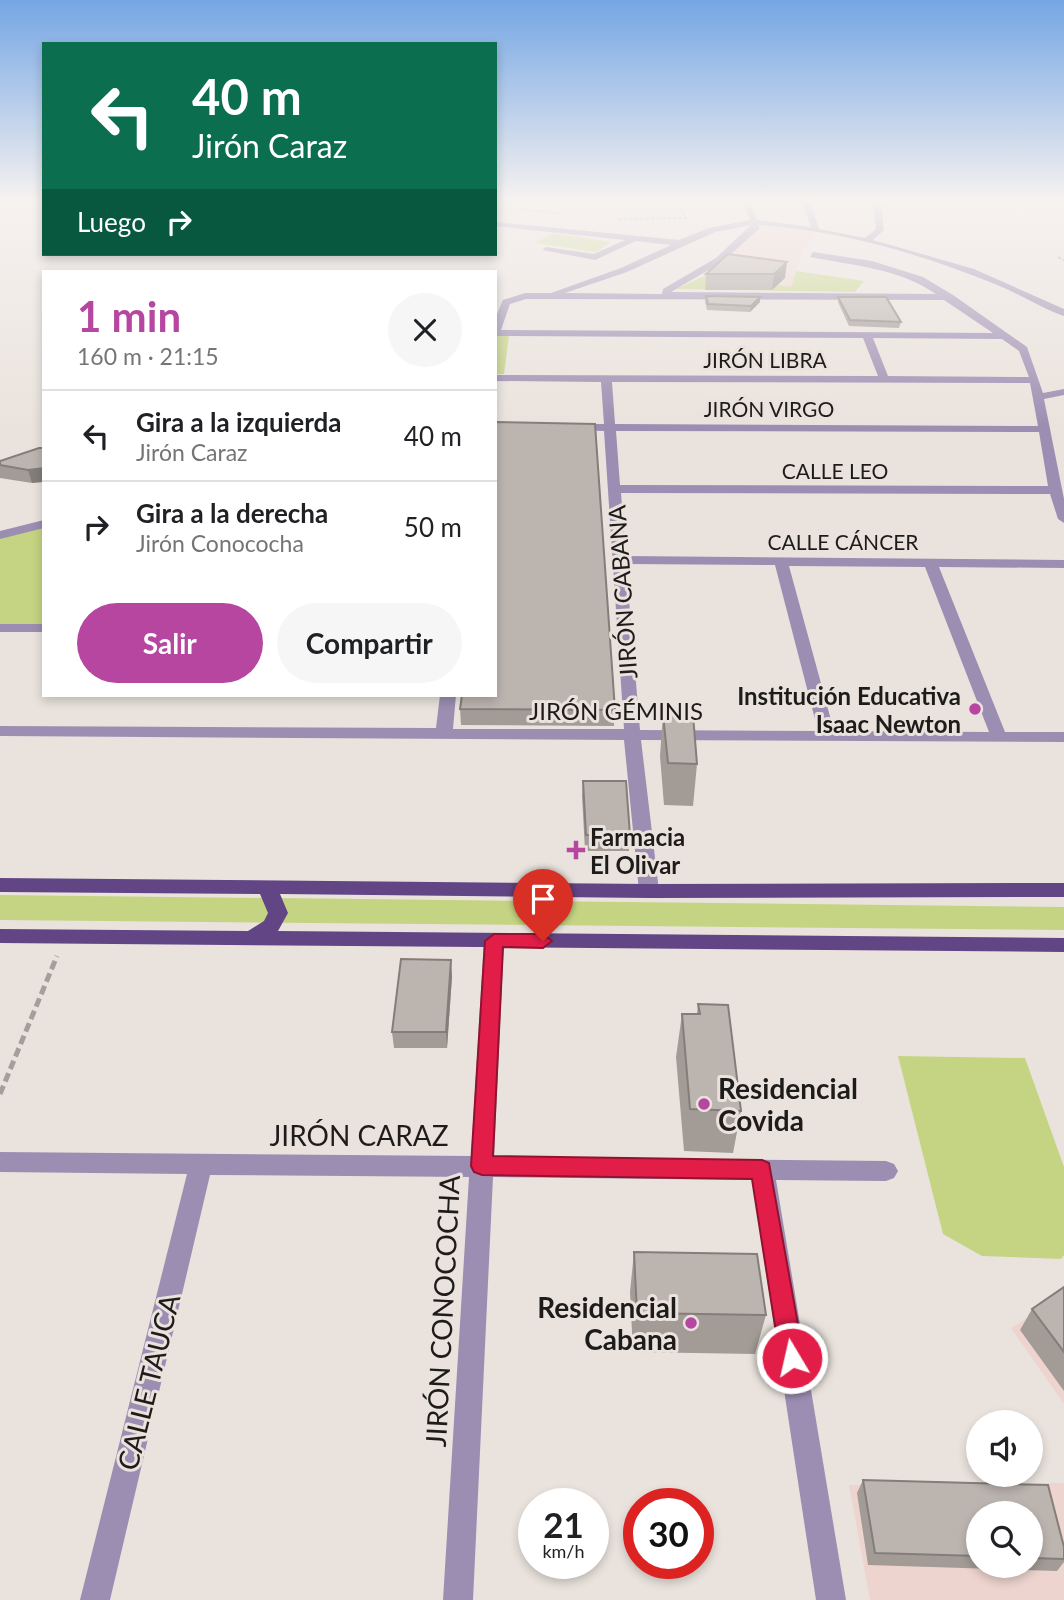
<!DOCTYPE html>
<html lang="es">
<meta charset="utf-8">
<style>
:root{--surface:#fff;--page:#f6f6f6;--text:#202124;--muted:#757577;--line:#e0e0e0;--accent:#b746a1}
body{margin:0;font-family:Lato,sans-serif;background:var(--page);color:var(--text);height:100vh;display:flex;flex-direction:column;font-size:26px;white-space:nowrap}
*{box-sizing:border-box;margin:0}
p{font-size:23px;color:var(--muted)}
.icon{flex:none;width:38px;height:38px;fill:none;stroke:currentColor;stroke-width:2;stroke-linecap:round;stroke-linejoin:round}
.map{position:relative;flex:1;overflow:hidden}
.side{position:absolute;left:42px;top:270px;width:455px;height:427px;display:flex;flex-direction:column;background:var(--surface);border-radius:0px;box-shadow:0 4px 10px #0003}
.side>*{flex:none}
.hud{position:absolute;left:42px;top:42px;width:455px;height:214px;border-radius:0px;box-shadow:0 4px 10px #0003;background:#0b6e4f;color:#fff;overflow:hidden}
.tools{position:absolute;left:966px;top:1410px;display:grid;gap:14px}
.tools a{display:grid;place-items:center;width:77px;height:77px;border-radius:50%;background:var(--surface);box-shadow:0 4px 10px #0003;font-size:35px}
.speed{position:absolute;left:518px;top:1488px;display:flex;gap:14px;font-size:35px;font-weight:700;text-align:center}
.speed>*{display:grid;place-content:center;width:91px;height:91px;border-radius:50%;background:var(--surface);box-shadow:0 4px 10px #0003;line-height:1}
.speed small{font-size:18px;font-weight:400}
.speed .limit{border:10px solid #d22;background:#fff;color:#111}
.pin{position:absolute;display:grid;place-items:center;width:60px;height:60px;color:#fff;margin:-72px -30px;border-radius:50% 50% 50% 0;rotate:-45deg;box-shadow:0 0 7px #0007}
.pin .icon{rotate:45deg}
.me{position:absolute;width:77px;margin:-38px;rotate:351deg;stroke-linejoin:round;filter:drop-shadow(0 0 5px #0008)}
.turn{display:flex;align-items:center;gap:24px;height:147px;padding:0 35px;font-size:32px}
.turn .icon{width:91px;height:91px;stroke-width:2.5}
.turn b{display:block;font-size:49px;line-height:60px}
.then{display:flex;align-items:center;height:66px;padding:0 35px;background:#0003;gap:14px;font-size:26px}
.round{display:grid;place-items:center;flex:none;width:74px;height:74px;border-radius:37px;background:var(--page)}
.headline{display:flex;align-items:center;justify-content:space-between;height:119px;padding:0 35px}
h1{font-size:42px;font-weight:700;line-height:52px;color:var(--accent)}
.action{display:flex;gap:14px;margin-top:auto;padding:14px 35px}
.action a{flex:1;height:80px;border-radius:42px;background:var(--accent);color:#fff;font-size:28px;font-weight:700;line-height:80px;text-align:center}
.action a+a{background:var(--page);color:var(--text)}
ul{padding:0;list-style:none}
li{display:flex;align-items:center;gap:21px;height:91px;padding:0 35px;border-top:2px solid var(--line)}
li div{flex:1}
li b{display:block;font-size:26px}
li em{font-style:normal}
.map>svg:first-child{display:block}
.education{fill:#eed4cf;fill-rule:evenodd}
.green{fill:#c4d482}
.lines{fill:none;stroke-linecap:round;stroke-linejoin:round}
.path-far1{stroke:#a59f9b;stroke-width:2;stroke-dasharray:3.5 2;stroke-linecap:butt}
.path{stroke:#a59f9b;stroke-width:5;stroke-dasharray:9 4.5;stroke-linecap:butt}
.minor{fill:#9c8eb2;fill-rule:evenodd}
.major{fill:#624584;fill-rule:evenodd}
.wall{fill:#a29b96;fill-rule:evenodd}
.shaded-wall{fill:#847e7a}
.building{fill:#bcb4af;stroke:#847e7a;stroke-width:2}
.route{fill:#e11d48;stroke:#92132f;stroke-width:2}
.poi-dot{fill:#b746a1;stroke:#eae3dd;stroke-width:2.5}
.labels{text-anchor:middle;dominant-baseline:central;stroke-width:6;stroke-linejoin:round;paint-order:stroke}
.far-street-label{font-size:21px;fill:#1e1c1a;stroke:#eae3dd}
.street-label{font-size:24px;fill:#1e1c1a;stroke:#eae3dd}
.poi-label{font-size:24px;font-weight:bold;fill:#1e1c1a;stroke:#eae3dd;text-anchor:end}
.near-poi-label{font-size:28px;font-weight:bold;fill:#1e1c1a;stroke:#eae3dd;text-anchor:start}
.near-street-label{font-size:28px;fill:#1e1c1a;stroke:#eae3dd}
</style>
<div class="map">
<svg width="1064" height="1600" viewBox="0 0 1064 1600">
<rect width="100%" height="100%" fill="#eae3dd"/>
<g class="education">
<polygon points="761,225 818,232 802,251 792,288 709,274"/>
<polygon points="1064,1295 1064,1404 1011,1328"/>
<path d="M1064 1483V1600H870L849 1485ZM978 1514H1031V1566H978Z"/>
</g>
<g class="green">
<polygon points="552,233 611,242 596,252 536,243"/>
<polygon points="796,271 864,281 855,292 676,289 709,274 791,287"/>
<polygon points="495,335 509,335 504,374 495,374"/>
<polygon points="44,526 44,624 0,624 0,537"/>
<polygon points="0,895 1064,907 1064,930 0,920"/>
<polygon points="898,1056 1025,1058 1064,1167 1064,1255 1061,1259 982,1256 943,1234"/>
</g>
<g class="lines">
<g class="path-far1">
<polyline points="564,202 591,205 650,202"/>
<polyline points="507,208 561,213"/>
<polyline points="618,219 686,218 678,202 663,202"/>
<polyline points="1058,257 1064,260"/>
</g>
<polyline class="path" points="0,1094 57,956"/>
<g class="minor">
<path d="M743 202H751L757 220 811 227 802 202H810L819 229 865 238 876 229 873 202H881L884 230 873 240 974 269 1064 309V316C1040 308 1018 293 995 284 921 254 839 230 759 225V229L722 262 671 292 936 294C898 268 855 266 810 257L813 252 872 261 923 277 953 295 1027 347 1043 393 1064 389V395L1044 399 1064 499V523L1058 519 1050 494 621 493 626 556 1064 560V568L939 567 1005 732H1064V742L641 740 659 891 656 896H642L639 891 624 740 0 736V726L436 728 440 695H456L453 729H624L604 431 572 430 566 427 572 424H604L601 382 495 381V375L878 376 863 338 495 336V319L503 300 525 293H551L621 268 671 245 636 241 595 260 542 250 546 247 594 254 625 240 495 226V222L679 240 709 228 750 220ZM751 225 716 258 663 289 662 294 565 293 627 272 715 232ZM526 299 944 300 993 333 501 330 510 304ZM873 338 1002 339 1019 351 1029 377 888 376ZM612 382 1030 383 1038 426 615 424ZM616 431 1039 432 1048 486 620 485ZM626 564 775 565 818 731 640 730ZM789 566 925 567 989 732 834 731Z"/>
<polygon points="44,520 44,528 0,539 0,531"/>
<rect x="0" y="624" width="44" height="8"/>
<polygon points="494,934 501,936 504,941 494,1157 886,1161 894,1164 898,1171 894,1178 886,1181 776,1180 846,1600 816,1600 752,1180 493,1177 473,1600 443,1600 469,1177 210,1175 110,1600 80,1600 187,1174 0,1172 0,1152 471,1156 484,941 487,936"/>
</g>
<polygon class="major" points="0,878 649,884 1064,883 1064,897 649,898 280,894 288,913 278,931 1064,938 1064,952 0,943 0,929 248,931 264,921 268,913 260,894 0,892"/>
</g>
<g class="wall">
<polygon points="728,254 785,278 772,290 705,290 706,274"/>
<polygon points="706,296 760,297 760,302 750,312 707,310 705,302"/>
<polygon points="838,297 901,322 899,328 849,326 838,302"/>
<polygon points="44,448 32,483 0,478 0,461"/>
<polygon points="460,709 615,710 614,726 461,725"/>
<polygon points="663,714 697,764 693,806 664,805 660,756"/>
<polygon points="583,781 630,835 629,851 585,851 582,796"/>
<polygon points="452,976 447,1048 394,1048 392,1032"/>
<polygon points="698,1004 741,1111 733,1153 684,1151 676,1057 682,1014 697,1014"/>
<polygon points="634,1252 766,1315 755,1354 633,1352 630,1292"/>
<polygon points="1064,1287 1064,1391 1020,1330 1032,1309"/>
<path d="M863 1480 1048 1485 1064 1547V1562L1057 1571 868 1565 857 1493ZM978 1514H1031V1566H978Z"/>
</g>
<g class="shaded-wall">
<polygon points="787,262 785,278 772,290 774,274"/>
<polygon points="760,297 760,302 750,312 751,306"/>
<polygon points="44,468 44,482 32,483 28,470"/>
<polygon points="451,960 452,976 447,1048 446,1032"/>
</g>
<g class="building">
<polygon points="728,254 787,262 774,274 706,274"/>
<polygon points="706,296 760,297 751,306 708,304"/>
<polygon points="838,297 886,297 901,322 850,320"/>
<polygon points="495,422 595,424 615,710 460,709 462,695 495,695"/>
<polygon points="39,448 44,448 44,468 28,470 0,465 0,461"/>
<polygon points="663,714 693,715 697,764 668,763"/>
<polygon points="583,781 626,781 630,835 586,835"/>
<polygon points="401,959 451,960 446,1032 392,1032"/>
<polygon points="698,1004 728,1005 741,1111 690,1109 682,1014 700,1014"/>
<polygon points="634,1252 757,1254 766,1315 637,1313"/>
<polygon points="1064,1287 1064,1352 1032,1309"/>
<polygon points="863,1480 1048,1485 1064,1547 1064,1559 1031,1558 1031,1514 978,1514 978,1556 875,1553"/>
</g>
<linearGradient id="sky" x2="0" y2="1"><stop stop-color="#75a6e4"/><stop offset="0.47" stop-color="#f6f2f0"/><stop offset="1" stop-color="#f6f2f0" stop-opacity="0"/></linearGradient>
<rect width="1064" height="426" fill="url(#sky)"/>
<polygon class="route" points="494,934 543,934 552,941 543,948 503,947 493,1156 762,1160 769,1163 804,1358 801,1366 792,1370 783,1366 780,1358 752,1179 482,1175 474,1172 471,1166 485,941"/>
<g class="poi-dot">
<circle cx="975" cy="709" r="7"/>
<path d="M572.5 839.5h7v7h7v7h-7v7h-7v-7h-7v-7h7z"/>
<circle cx="704" cy="1104" r="7"/>
<circle cx="691" cy="1323" r="7"/>
</g>
<g class="labels">
<g class="far-street-label">
<text x="765" y="359">JIRÓN LIBRA</text>
<text x="769" y="408">JIRÓN VIRGO</text>
<text x="835" y="470">CALLE LEO</text>
<text x="843" y="541">CALLE CÁNCER</text>
</g>
<g class="street-label">
<text transform="translate(622 592) rotate(-94)">JIRÓN CABANA</text>
<text x="616" y="710">JIRÓN GÉMINIS</text>
</g>
<g class="poi-label">
<text x="961" y="695">Institución Educativa<tspan x="961" dy="28">Isaac Newton</tspan></text>
<text x="590" y="836" text-anchor="start">Farmacia<tspan x="590" dy="28">El Olivar</tspan></text>
</g>
<g class="near-poi-label">
<text x="718" y="1088">Residencial<tspan x="718" dy="32">Covida</tspan></text>
<text x="677" y="1307" text-anchor="end">Residencial<tspan x="677" dy="32">Cabana</tspan></text>
</g>
<g class="near-street-label">
<text x="359" y="1135">JIRÓN CARAZ</text>
<text transform="translate(442 1311) rotate(-87)">JIRÓN CONOCOCHA</text>
<text transform="translate(148 1382) rotate(-76)">CALLE TAUCA</text>
</g>
</g>
</svg>
<div class="tools">
<a><svg class="icon" aria-label="sound" viewBox="0 0 24 24"><path d="M4 9h4l5-4v14l-5-4H4zM17 9q2 3 0 6"/></svg></a>
<a><svg class="icon" aria-label="search" viewBox="0 0 24 24"><circle cx="10" cy="10" r="6"/><path d="M15 15l6 6"/></svg></a>
</div>
<div class="speed"><div>21<small>km/h</small></div><div class="limit">30</div></div>
<div class="pin" style="left:543px;top:941px;background:#d93025"><svg class="icon" aria-label="arrive" viewBox="0 0 24 24"><path d="M6 21V4h12l-3 4 3 4H6"/></svg></div>
<svg class="me" style="left:792px;top:1358px" viewBox="-20 -20 40 40"><circle r="17" fill="#e11d48" stroke="#fff" stroke-width="3"/><path d="M0-11L8 9 0 5-8 9z" fill="#fff"/></svg>
<div class="hud">
<div class="turn"><svg class="icon" aria-label="left" viewBox="0 0 24 24"><path d="M17 20v-9H6M10 6l-5 5 5 5"/></svg><div><b>40 m</b>Jirón Caraz</div></div>
<div class="then">Luego<svg class="icon" aria-label="right" viewBox="0 0 24 24"><path d="M7 20v-9h11M14 6l5 5-5 5"/></svg></div>
</div>
<section class="side">
<div class="headline"><div><h1>1 min</h1><p>160 m · 21:15</p></div><a class="round"><svg class="icon" aria-label="close" viewBox="0 0 24 24"><path d="M6 6l12 12M18 6L6 18"/></svg></a></div>
<ul>
<li><svg class="icon" aria-label="left" viewBox="0 0 24 24"><path d="M17 20v-9H6M10 6l-5 5 5 5"/></svg><div><b>Gira a la izquierda</b><p>Jirón Caraz</p></div><em>40 m</em></li>
<li><svg class="icon" aria-label="right" viewBox="0 0 24 24"><path d="M7 20v-9h11M14 6l5 5-5 5"/></svg><div><b>Gira a la derecha</b><p>Jirón Conococha</p></div><em>50 m</em></li>
</ul>
<div class="action"><a>Salir</a><a>Compartir</a></div>
</section>
</div>
